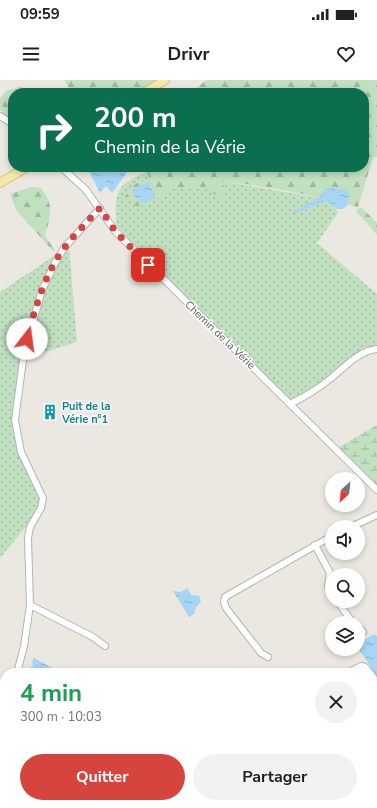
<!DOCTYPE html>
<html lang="fr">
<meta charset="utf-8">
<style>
:root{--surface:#fff;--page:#f2f2f2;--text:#202124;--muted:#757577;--accent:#d5453d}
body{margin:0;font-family:"Nunito Sans",sans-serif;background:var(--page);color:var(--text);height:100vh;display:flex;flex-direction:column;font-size:15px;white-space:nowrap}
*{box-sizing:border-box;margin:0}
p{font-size:13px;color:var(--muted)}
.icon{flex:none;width:22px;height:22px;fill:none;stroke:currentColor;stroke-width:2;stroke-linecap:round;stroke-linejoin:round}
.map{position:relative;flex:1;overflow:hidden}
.drawer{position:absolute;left:0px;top:588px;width:377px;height:140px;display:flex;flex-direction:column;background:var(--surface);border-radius:16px 16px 0 0;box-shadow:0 2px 6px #0003}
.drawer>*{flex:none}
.guide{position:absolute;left:8px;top:8px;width:361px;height:84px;border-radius:16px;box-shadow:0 2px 6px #0003;background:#0b6e4f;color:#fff;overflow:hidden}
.needle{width:26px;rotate:207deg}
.controls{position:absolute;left:325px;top:392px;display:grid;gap:8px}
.controls a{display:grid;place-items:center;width:40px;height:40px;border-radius:50%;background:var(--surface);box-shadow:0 2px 6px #0003;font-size:20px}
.pin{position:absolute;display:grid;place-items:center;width:34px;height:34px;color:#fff;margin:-17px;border-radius:8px;box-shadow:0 2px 6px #0006}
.me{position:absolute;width:44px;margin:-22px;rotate:15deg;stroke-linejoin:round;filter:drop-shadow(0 0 3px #0008)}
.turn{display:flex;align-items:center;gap:14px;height:84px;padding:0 20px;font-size:18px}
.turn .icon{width:52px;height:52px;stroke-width:2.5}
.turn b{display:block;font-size:28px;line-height:34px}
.round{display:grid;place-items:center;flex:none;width:42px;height:42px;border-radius:21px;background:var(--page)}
.summary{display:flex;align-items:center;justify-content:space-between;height:68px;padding:0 20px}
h1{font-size:24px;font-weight:700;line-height:30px;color:#1e9e55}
.button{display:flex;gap:8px;margin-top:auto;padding:8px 20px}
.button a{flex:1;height:46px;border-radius:24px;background:var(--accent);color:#fff;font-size:16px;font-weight:700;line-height:46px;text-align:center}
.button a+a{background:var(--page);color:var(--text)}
.status{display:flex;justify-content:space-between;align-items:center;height:28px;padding:0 20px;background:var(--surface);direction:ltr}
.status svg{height:11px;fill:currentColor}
header{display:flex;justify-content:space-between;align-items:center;height:52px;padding:0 20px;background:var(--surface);font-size:18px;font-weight:700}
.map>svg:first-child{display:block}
.grass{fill:url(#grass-dots)}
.forest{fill:url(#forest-firs)}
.wetland{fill:url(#wetland-marsh)}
.water{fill:url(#water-ripples)}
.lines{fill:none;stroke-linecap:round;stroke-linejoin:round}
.minor-casing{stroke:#b2b4b7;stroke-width:8}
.major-casing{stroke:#e1bb64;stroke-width:10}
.minor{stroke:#fff;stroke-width:6}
.major{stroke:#f5e8ac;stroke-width:8}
.route{stroke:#d5453d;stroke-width:7;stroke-dasharray:0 12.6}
.labels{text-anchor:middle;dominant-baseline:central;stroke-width:3;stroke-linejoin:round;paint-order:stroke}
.street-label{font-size:11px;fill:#5a5d60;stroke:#fff}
.culture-label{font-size:11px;font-weight:bold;fill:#0d838f;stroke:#fff;text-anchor:start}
</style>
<div class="status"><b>09:59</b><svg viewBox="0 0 49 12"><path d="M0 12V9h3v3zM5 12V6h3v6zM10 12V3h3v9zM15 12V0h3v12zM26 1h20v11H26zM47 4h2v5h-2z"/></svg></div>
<header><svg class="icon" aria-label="menu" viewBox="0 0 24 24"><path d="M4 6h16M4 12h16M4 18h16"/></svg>Drivr<svg class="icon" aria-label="heart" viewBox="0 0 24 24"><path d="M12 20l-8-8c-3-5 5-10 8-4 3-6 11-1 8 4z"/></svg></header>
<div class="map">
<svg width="377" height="728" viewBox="0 0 377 728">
<defs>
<pattern id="grass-dots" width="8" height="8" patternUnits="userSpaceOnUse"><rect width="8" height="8" fill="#c1e0c0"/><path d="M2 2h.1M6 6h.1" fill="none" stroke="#a0b99f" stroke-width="1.8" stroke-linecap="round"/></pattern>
<pattern id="forest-firs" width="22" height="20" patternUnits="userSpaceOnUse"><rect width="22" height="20" fill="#c1e0c0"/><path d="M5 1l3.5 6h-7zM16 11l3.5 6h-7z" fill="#a0b99f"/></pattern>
<pattern id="wetland-marsh" width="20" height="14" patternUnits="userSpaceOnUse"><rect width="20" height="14" fill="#c1e0c0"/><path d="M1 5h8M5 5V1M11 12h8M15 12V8" fill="none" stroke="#a0b99f"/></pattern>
<pattern id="water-ripples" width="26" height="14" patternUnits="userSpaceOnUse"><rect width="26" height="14" fill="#a7d5f5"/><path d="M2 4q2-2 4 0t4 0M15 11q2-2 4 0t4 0" fill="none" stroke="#8bb0ca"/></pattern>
</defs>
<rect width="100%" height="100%" fill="#ebe8e1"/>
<g class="grass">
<path d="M150 91 222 101 331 120 338 133 317 163 377 214V265L291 321 142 175 116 145C115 111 115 104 150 91Z"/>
<polygon points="69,166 77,262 20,280 14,339 21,377 42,420 30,442 0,478 0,212"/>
</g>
<g class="forest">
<polygon points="64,0 155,0 136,13 72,13"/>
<path d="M206 0H377V77L373 78 358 127C313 115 268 107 222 101L228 122 206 109 175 108 166 112 156 120 144 125 136 126 124 117 130 112 140 124 156 116 152 104 147 103 124 113 137 103 149 100 147 87H364V13H191Z"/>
<polygon points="22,6 24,13 13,13 13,39 4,35 0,29 0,18 6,11"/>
<path d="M31 107 41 108C55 128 51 133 45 156L55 170 54 172 17 131 10 114Z"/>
<polygon points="361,127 377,143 377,155 356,131"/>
</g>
<polygon class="wetland" points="377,345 377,406 339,367"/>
<g class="water">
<polygon points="88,87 94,87 128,91 112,113 106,106 100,113 88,90"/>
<polygon points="149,102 155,118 144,123 139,121 132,112 140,105"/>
<path d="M325 108 348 110C349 121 350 130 337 129L329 122 325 121 295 134 294 131 322 116Z"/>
<polygon points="188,508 191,515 199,516 201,522 196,527 194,534 189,537 173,511 180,512"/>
<polygon points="374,554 377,556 377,596 358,568 358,564"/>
<polygon points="34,578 60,592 62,593 25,593 27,589 33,586 32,582"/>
</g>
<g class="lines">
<g class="minor-casing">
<g id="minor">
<polyline points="0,36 13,44"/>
<polyline points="61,87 86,110 115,151 377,410"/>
<path d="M290 324C304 317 318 309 330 299 344 288 358 271 377 269"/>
<polyline points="351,447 377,435"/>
<polyline points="315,465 330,493 328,506 332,514"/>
<polyline points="337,521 353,543"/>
<polyline points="30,525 93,557 105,566"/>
<polyline points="358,547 363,552"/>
<polyline points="268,577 261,573 226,528 224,522 225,517 332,456"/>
<polyline points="17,593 24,566 30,525 28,458 30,447 41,428 43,418 21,372 15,340 24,273 42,210 55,183 64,168 100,128"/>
<polyline points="347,593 361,586 365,587 370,593"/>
<polyline points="372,595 377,603"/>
<polyline points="0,713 5,700"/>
<polyline points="0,720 5,722"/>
<polyline points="7,723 20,728"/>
<polyline points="202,728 206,723"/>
</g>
</g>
<g class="major-casing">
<g id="major">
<polyline points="144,13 165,0"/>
<polyline points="0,103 27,87"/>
</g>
</g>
<use href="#minor" class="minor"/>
<use href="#major" class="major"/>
</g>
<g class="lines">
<path class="route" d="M27 259C35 228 45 193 65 167 75 154 88 141 100 128L115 151 148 185"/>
</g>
<defs>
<g id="building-bare" transform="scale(1.2)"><path d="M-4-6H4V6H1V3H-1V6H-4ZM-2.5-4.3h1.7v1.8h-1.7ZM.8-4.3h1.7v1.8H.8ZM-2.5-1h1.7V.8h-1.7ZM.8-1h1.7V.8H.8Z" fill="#0f9aa8" stroke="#fff" stroke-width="2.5" paint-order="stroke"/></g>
</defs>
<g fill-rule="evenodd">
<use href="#building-bare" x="50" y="332"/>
</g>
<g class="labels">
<g class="street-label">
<text transform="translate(220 255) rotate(44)">Chemin de la Vérie</text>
</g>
<g class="culture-label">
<text x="62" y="326">Puit de la<tspan x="62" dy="13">Vérie n°1</tspan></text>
</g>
</g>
</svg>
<div class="controls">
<a><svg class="needle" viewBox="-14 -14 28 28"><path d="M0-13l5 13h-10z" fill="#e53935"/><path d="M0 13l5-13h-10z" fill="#757577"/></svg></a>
<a><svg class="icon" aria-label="sound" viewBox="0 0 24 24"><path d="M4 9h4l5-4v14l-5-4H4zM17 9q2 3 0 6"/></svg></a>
<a><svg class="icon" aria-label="search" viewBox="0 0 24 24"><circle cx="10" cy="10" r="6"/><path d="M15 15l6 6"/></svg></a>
<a><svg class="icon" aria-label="layers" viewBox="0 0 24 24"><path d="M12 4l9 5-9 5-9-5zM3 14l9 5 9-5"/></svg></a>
</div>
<div class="pin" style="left:148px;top:185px;background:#d93025"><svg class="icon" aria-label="arrive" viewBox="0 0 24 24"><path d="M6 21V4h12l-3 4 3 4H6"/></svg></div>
<svg class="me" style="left:27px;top:259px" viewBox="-20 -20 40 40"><circle r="19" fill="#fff"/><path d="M0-13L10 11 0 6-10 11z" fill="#d5453d"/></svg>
<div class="guide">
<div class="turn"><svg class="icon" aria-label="right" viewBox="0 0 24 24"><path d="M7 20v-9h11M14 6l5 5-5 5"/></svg><div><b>200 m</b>Chemin de la Vérie</div></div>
</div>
<section class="drawer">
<div class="summary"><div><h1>4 min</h1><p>300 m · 10:03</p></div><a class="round"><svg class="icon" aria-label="close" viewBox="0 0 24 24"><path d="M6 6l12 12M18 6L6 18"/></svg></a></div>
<div class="button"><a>Quitter</a><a>Partager</a></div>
</section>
</div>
